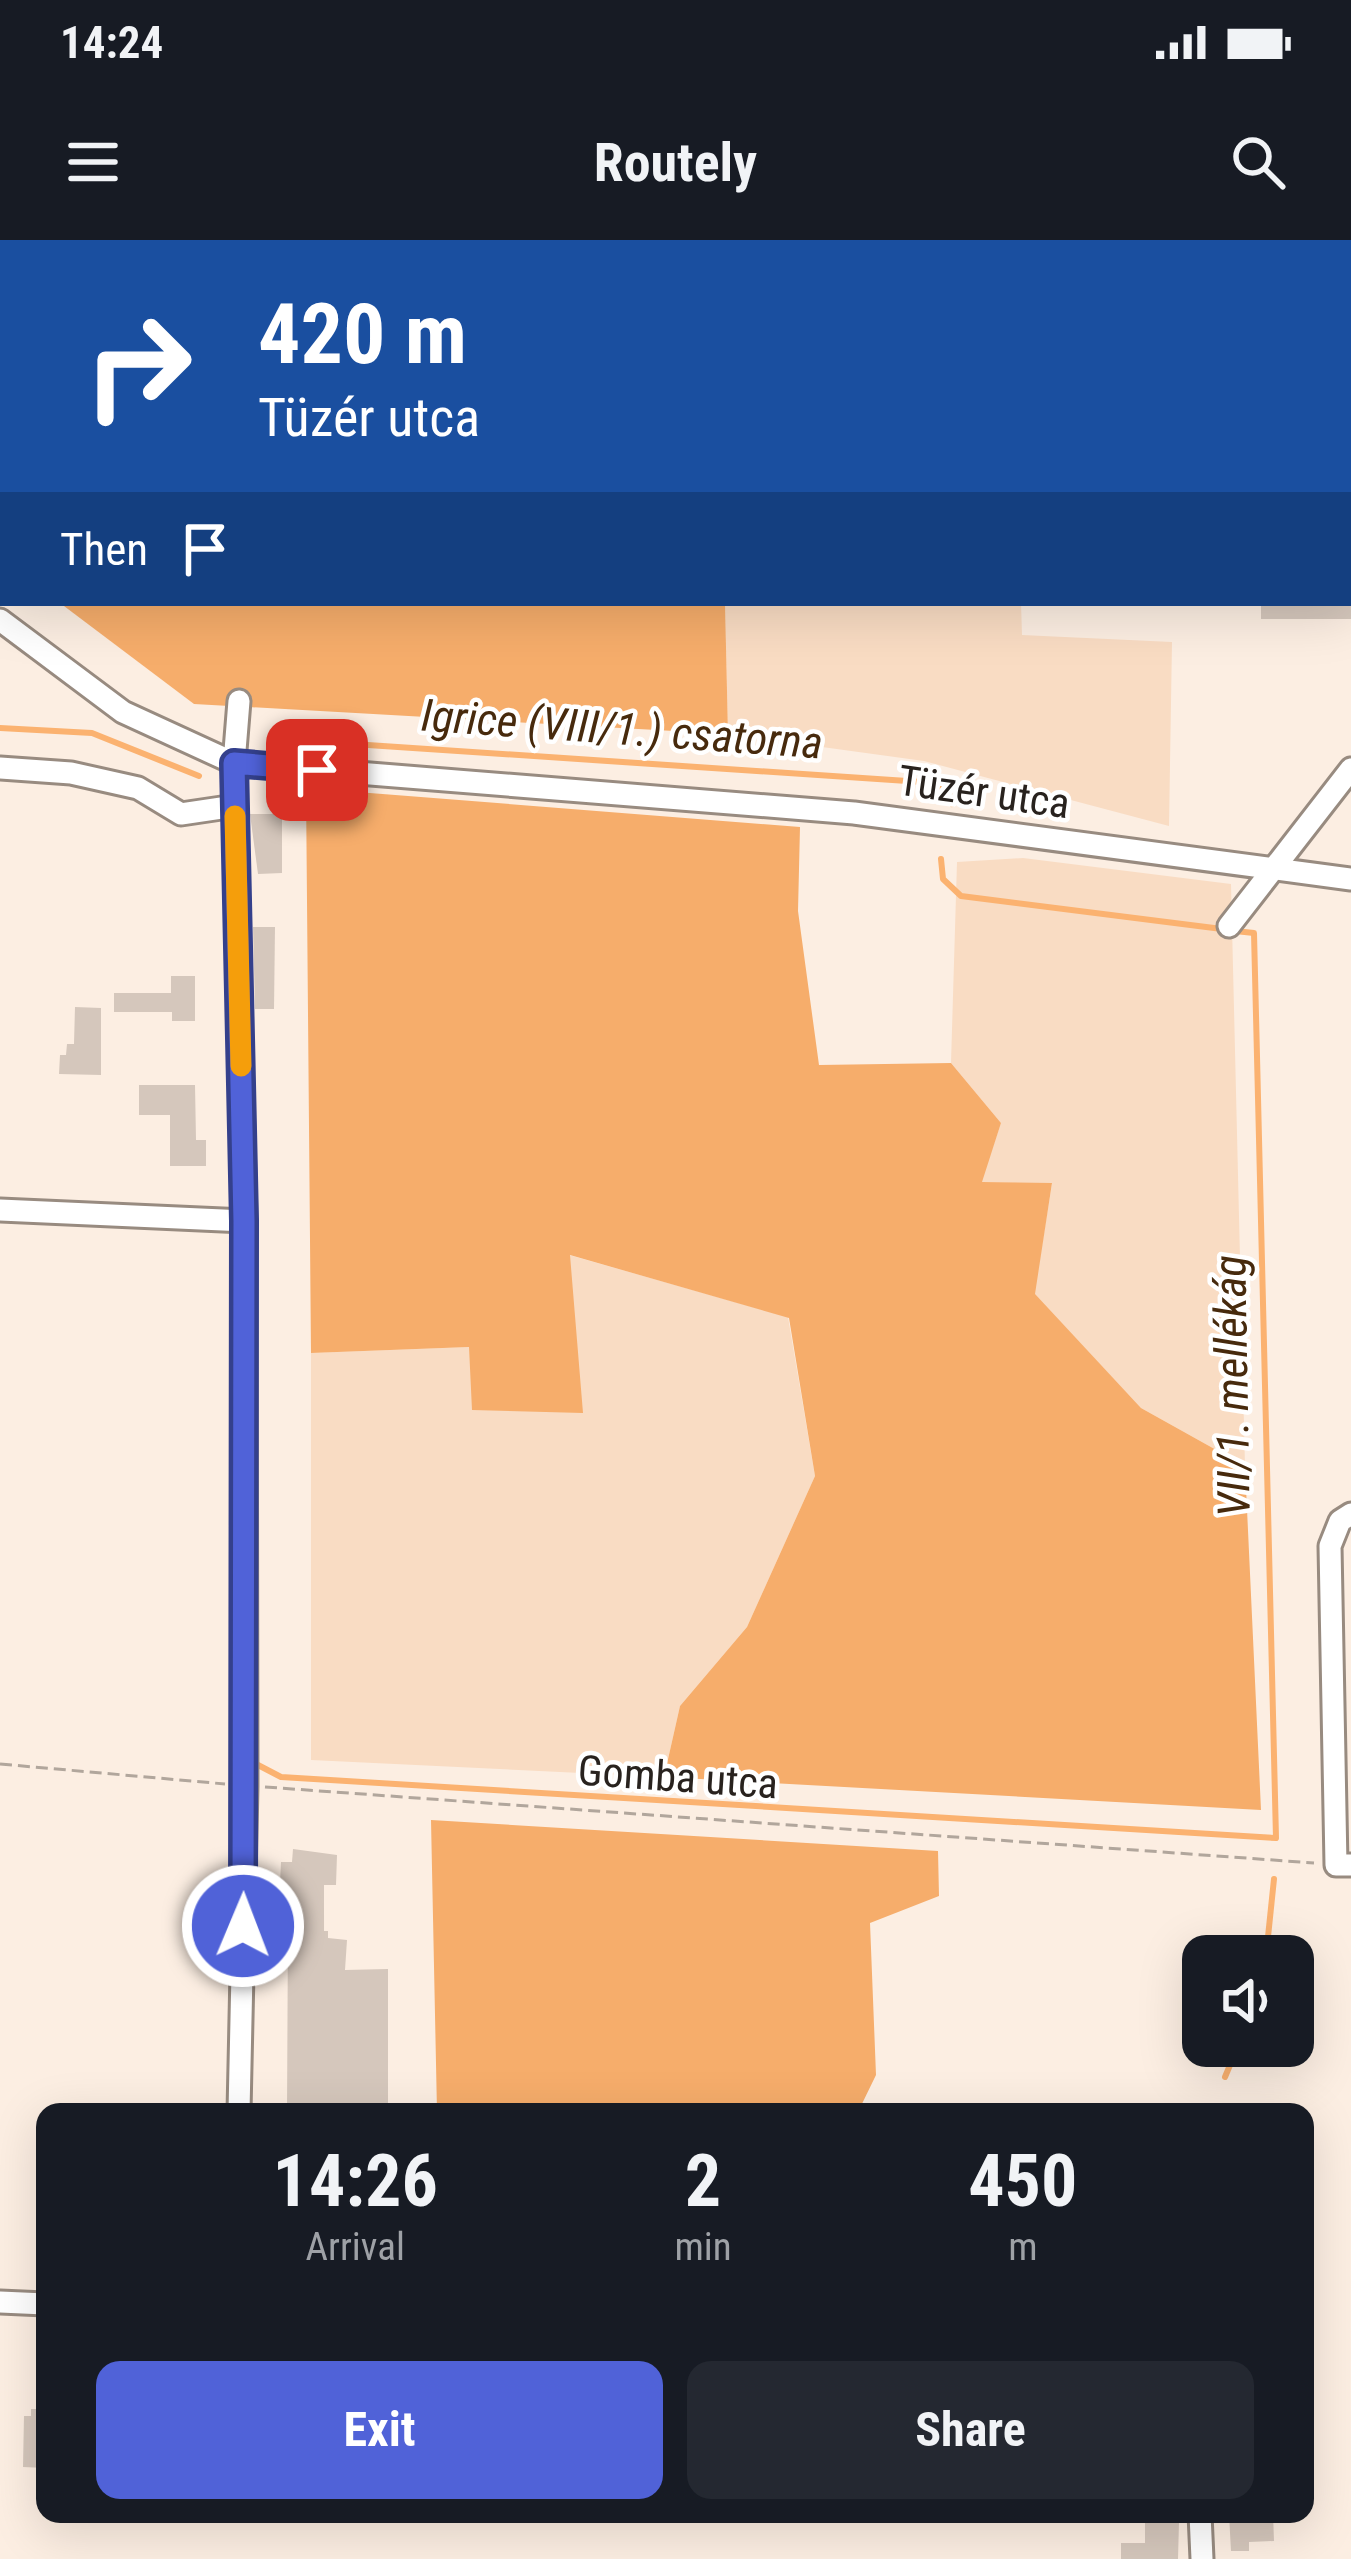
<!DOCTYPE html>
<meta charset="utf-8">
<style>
:root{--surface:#171b24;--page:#242831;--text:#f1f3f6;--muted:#9ea1a6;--accent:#5062d8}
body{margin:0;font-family:"Roboto Condensed",sans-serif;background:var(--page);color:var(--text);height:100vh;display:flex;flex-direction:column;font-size:45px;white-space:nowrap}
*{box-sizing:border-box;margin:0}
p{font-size:39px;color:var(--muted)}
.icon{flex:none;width:66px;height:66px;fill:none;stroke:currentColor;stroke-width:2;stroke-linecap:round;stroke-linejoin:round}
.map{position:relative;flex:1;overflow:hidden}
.sheet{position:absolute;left:36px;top:1863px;width:1278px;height:420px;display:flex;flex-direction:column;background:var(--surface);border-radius:24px;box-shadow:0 12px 48px #0002}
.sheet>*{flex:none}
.guide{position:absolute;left:0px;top:0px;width:1353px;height:366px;box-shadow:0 12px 48px #0002;background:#1a4fa0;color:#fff;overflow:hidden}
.controls{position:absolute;left:1182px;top:1695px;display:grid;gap:24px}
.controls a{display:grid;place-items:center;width:132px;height:132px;border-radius:24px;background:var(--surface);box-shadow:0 12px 48px #0002;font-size:60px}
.pin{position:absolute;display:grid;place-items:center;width:102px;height:102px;color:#fff;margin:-51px;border-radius:24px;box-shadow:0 6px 18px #0006}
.me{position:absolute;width:132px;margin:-66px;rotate:1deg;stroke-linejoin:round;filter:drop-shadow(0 0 9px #0008)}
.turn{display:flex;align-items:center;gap:42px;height:252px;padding:0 60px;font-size:54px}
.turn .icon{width:156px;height:156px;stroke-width:2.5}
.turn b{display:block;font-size:84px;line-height:102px}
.then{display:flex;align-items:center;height:114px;padding:0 60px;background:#0003;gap:24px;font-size:45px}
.eta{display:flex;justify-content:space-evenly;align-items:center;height:204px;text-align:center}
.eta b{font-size:72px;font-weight:700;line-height:84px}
.cta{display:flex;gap:24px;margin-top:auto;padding:24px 60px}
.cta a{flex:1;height:138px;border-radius:24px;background:var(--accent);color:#fff;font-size:48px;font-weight:700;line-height:138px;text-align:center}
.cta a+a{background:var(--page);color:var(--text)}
.status{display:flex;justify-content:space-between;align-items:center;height:84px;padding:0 60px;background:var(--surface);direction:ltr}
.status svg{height:33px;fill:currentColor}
header{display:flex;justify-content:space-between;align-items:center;height:156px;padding:0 60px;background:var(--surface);font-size:54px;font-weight:700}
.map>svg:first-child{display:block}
.green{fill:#f9dcc3}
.forest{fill:#f6ad6b}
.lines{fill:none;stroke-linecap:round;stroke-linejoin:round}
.stream{stroke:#fbb270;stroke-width:6}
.building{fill:#d5c7bc}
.minor-casing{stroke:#988b80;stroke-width:27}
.path{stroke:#b1a69c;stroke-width:3;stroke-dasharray:12 6;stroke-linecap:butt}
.minor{stroke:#fff;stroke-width:21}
.route-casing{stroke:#34408c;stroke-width:30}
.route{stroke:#5062d8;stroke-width:21}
.slow{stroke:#f59e0b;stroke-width:21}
.labels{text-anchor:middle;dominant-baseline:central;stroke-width:9;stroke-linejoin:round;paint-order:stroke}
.street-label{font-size:42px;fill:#28221e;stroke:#fff}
.water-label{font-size:45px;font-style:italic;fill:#472a0d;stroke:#fff}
</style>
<div class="status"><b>14:24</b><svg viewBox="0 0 49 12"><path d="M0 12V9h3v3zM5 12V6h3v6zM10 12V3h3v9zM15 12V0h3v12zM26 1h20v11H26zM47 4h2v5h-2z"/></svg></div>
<header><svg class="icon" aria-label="menu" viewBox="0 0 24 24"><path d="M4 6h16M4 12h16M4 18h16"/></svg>Routely<svg class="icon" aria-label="search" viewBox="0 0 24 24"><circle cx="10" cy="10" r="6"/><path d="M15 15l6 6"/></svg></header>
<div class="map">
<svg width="1351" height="2319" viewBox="0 0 1351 2319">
<rect width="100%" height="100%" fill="#fceee2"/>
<g class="green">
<polygon points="725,363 1021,363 1022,395 1172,402 1169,586 924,521 728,494"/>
<polygon points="1023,618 1231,644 1245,1226 1141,1168 1034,1054 1052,944 981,942 1001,883 951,823 957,622"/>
<polygon points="569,1015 788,1077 815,1236 747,1387 680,1466 664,1537 311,1520 311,1113 470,1107 582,1173"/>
</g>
<g class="forest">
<polygon points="60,363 725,363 728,494 194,464"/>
<polygon points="306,548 800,587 798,671 819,825 951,823 1001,883 982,942 1052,943 1035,1054 1141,1168 1245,1226 1261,1570 664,1537 680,1466 747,1387 815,1236 789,1078 570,1015 583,1173 472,1170 469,1107 311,1113"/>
<polygon points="431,1580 938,1611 939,1656 870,1683 876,1835 858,1872 437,1872"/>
</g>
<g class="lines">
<g class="stream">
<polyline points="0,488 92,493 199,536"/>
<polyline points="278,499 937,543 952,564"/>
<polyline points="941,619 943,639 961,656 1222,689"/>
<polyline points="258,1525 281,1537 1276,1598 1254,693 1235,691"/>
<polyline points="1266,1716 1274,1639"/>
<polyline points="1225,1837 1238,1806"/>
</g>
</g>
<g class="building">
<rect x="1261" y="363" width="90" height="16"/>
<polygon points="250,574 282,574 282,633 258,634"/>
<polygon points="253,687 275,687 274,769 255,769"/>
<polygon points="171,736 195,736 195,781 172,781 172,772 114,772 114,753 171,753"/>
<polygon points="75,767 101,768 101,835 59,834 60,815 66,815 67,804 74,804"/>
<polygon points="139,845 195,845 196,900 206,900 206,926 170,926 170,875 139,875"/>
<polygon points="293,1609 337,1615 336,1645 324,1645 324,1691 328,1691 328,1698 347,1700 345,1730 388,1729 388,1872 287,1872 288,1682 281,1682 280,1644 281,1622 292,1622"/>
<polygon points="31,2169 45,2169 45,2228 23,2227 24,2176 31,2176"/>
<polygon points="1229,2274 1273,2274 1274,2301 1249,2302 1249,2311 1231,2311"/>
<polygon points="1145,2280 1179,2282 1178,2319 1121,2319 1121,2303 1145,2303"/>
</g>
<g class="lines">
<g class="minor-casing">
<g id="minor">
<polyline points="238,0 239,3"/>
<polyline points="616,3 616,0"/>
<polyline points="1011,3 1012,0"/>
<polyline points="1057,3 1058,0"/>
<polyline points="1350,181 1351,181"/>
<polyline points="0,380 123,472 234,523 854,573 1351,639"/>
<polyline points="0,528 71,533 138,548 181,574 235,566"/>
<polyline points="1229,686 1351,529"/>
<polyline points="0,970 245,981"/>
<polyline points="1351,1274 1340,1281 1330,1306 1336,1625 1351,1625"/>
<polyline points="239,1872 246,1546 245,981 234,523 239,461"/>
<polyline points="0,2062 45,2064"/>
<polyline points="1200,2274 1202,2319"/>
</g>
</g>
<g class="path">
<polyline points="0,1524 225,1544"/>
<polyline points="265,1547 1314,1623"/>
</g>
<use href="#minor" class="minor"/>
</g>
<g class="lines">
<g class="route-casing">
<polyline id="route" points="243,1686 244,981 234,523 317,530"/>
</g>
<use href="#route" class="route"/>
<polyline class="slow" points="235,576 241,826"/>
</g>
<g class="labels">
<g class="street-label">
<text transform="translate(984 552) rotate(8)">Tüzér utca</text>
<text transform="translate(678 1537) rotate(4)">Gomba utca</text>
</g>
<g class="water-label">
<text transform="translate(622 489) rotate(4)">Igrice (VIII/1.) csatorna</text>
<text transform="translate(1232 1146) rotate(-91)">VII/1. mellékág</text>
</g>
</g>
</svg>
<div class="controls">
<a><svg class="icon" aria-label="sound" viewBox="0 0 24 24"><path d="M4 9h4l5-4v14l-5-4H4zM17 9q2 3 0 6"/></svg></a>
</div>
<div class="pin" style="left:317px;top:530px;background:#d93025"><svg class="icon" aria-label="arrive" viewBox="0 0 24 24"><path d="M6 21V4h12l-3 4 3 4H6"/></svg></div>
<svg class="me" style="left:243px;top:1686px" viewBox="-20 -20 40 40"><circle r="17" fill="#5062d8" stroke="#fff" stroke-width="3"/><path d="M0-11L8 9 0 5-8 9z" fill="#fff"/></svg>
<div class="guide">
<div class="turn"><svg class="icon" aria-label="right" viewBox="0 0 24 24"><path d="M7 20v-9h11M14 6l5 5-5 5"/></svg><div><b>420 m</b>Tüzér utca</div></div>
<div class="then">Then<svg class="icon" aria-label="arrive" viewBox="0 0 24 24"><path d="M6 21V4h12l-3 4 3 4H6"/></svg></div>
</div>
<section class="sheet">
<div class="eta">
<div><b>14:26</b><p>Arrival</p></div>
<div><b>2</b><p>min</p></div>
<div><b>450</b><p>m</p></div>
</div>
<div class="cta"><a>Exit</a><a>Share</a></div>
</section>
</div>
